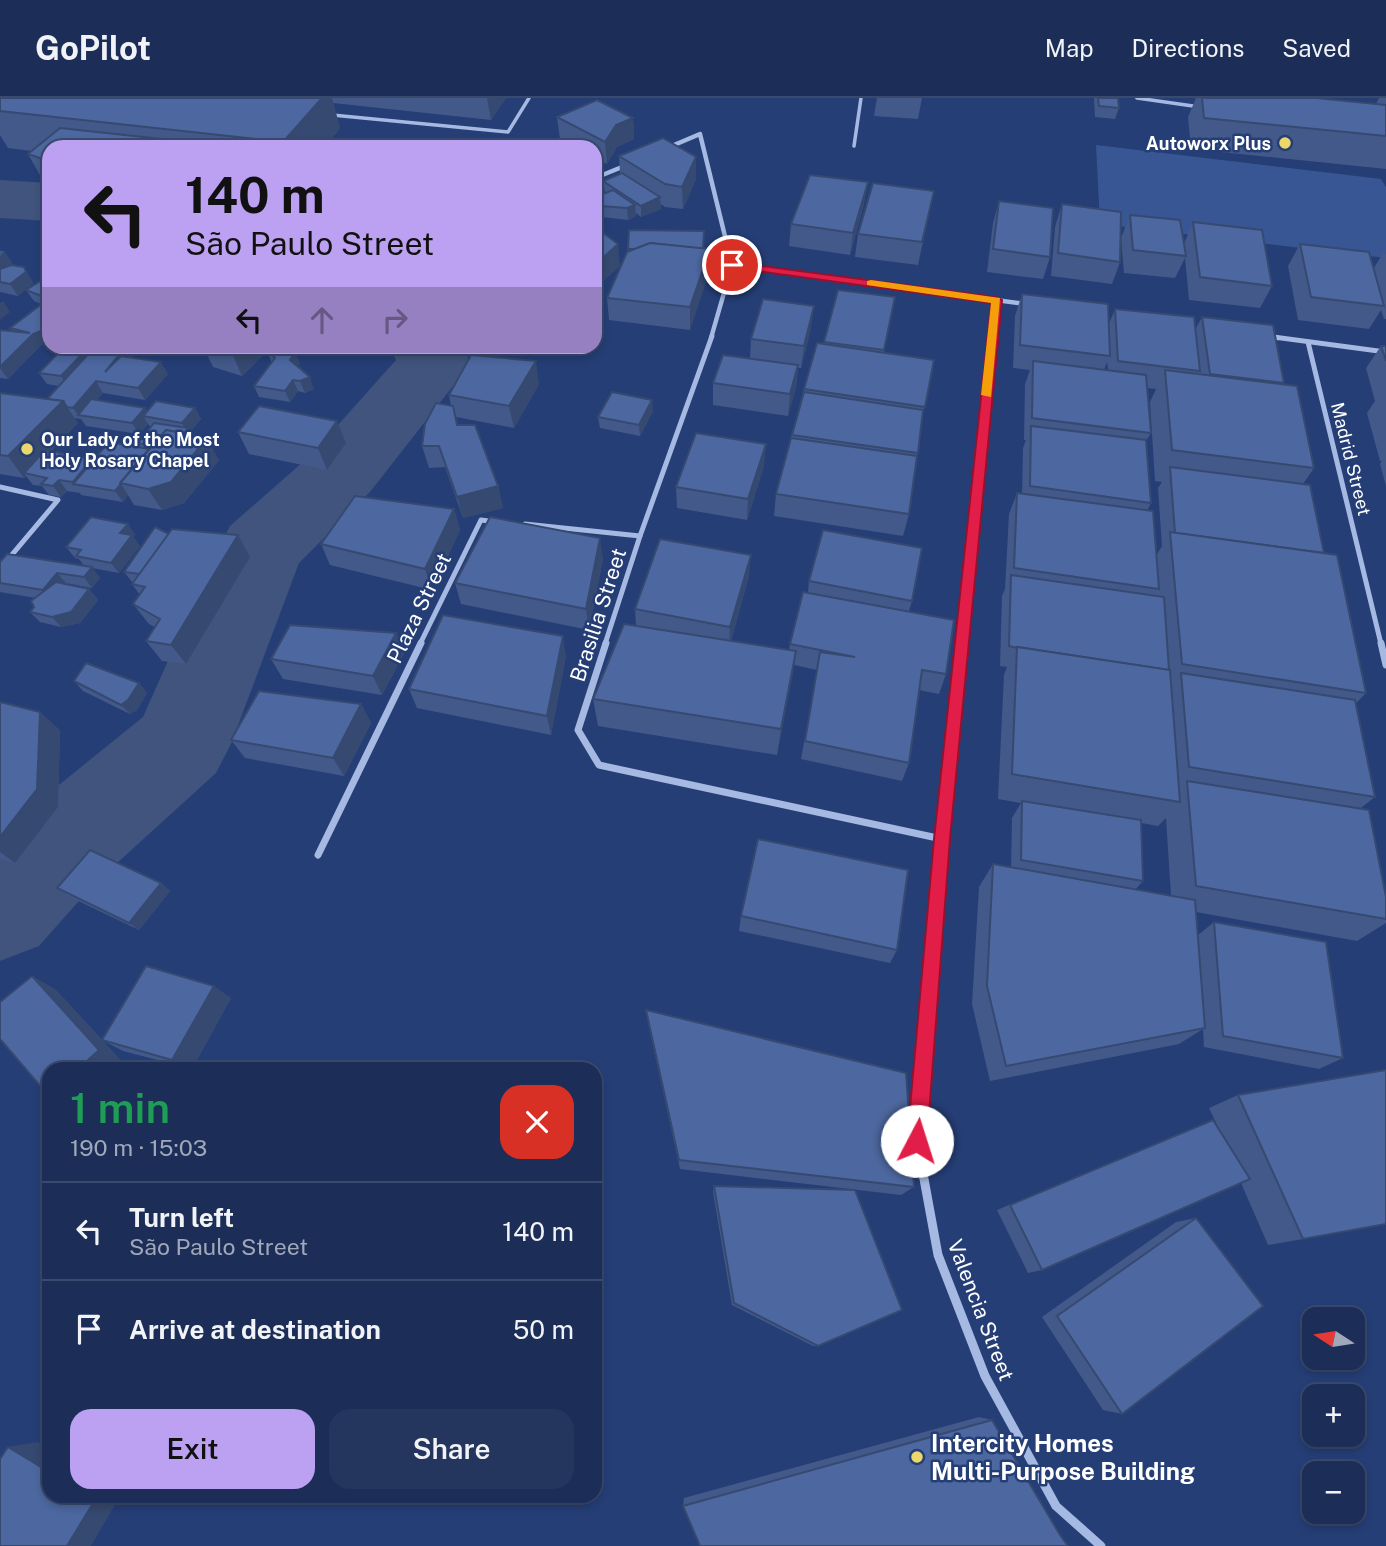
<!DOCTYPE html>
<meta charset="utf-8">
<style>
:root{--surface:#1c2e58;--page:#25365e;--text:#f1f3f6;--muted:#a0a8ba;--line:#3a4a6e;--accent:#bca0f2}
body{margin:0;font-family:"Public Sans",sans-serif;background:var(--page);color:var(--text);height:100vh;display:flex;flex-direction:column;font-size:26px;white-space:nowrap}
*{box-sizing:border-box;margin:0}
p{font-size:23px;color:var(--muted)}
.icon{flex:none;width:38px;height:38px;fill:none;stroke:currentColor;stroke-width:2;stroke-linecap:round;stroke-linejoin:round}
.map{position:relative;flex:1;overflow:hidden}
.sheet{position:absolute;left:42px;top:964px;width:560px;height:441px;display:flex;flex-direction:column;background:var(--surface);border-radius:21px;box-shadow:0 4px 10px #0003,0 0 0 2px var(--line)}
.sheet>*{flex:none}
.guide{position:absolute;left:42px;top:42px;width:560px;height:214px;border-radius:21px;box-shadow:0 4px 10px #0003,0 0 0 2px var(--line);background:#bca0f2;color:#111;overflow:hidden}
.needle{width:46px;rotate:282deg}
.controls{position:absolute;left:1302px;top:1209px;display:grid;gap:14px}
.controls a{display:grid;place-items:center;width:63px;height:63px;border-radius:14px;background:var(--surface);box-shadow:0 4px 10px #0003,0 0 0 2px var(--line);font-size:35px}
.pin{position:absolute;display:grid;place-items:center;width:60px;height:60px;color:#fff;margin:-30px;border:4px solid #fff;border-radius:50%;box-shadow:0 2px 7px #0007}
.me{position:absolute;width:77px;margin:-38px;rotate:5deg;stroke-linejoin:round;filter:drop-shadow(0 0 5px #0008)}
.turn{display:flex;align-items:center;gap:24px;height:147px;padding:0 28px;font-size:32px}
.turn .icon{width:91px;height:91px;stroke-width:2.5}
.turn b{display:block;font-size:49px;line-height:60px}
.lanes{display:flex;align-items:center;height:66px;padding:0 28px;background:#0003;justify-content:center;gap:35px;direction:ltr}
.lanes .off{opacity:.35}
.round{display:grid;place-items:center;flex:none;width:74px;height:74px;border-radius:21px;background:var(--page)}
.summary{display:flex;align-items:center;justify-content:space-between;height:119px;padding:0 28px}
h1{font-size:42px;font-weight:600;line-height:52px;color:#1e9e55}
.action{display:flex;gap:14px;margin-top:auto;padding:14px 28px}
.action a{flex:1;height:80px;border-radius:21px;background:var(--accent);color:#111;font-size:28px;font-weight:600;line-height:80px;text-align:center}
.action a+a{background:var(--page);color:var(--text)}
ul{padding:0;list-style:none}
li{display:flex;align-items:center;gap:21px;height:98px;padding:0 28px;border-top:2px solid var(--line)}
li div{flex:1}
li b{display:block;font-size:26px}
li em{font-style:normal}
header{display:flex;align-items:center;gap:42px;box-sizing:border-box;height:98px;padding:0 35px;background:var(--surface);border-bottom:2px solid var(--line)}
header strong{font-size:33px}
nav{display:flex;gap:38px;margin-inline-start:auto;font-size:24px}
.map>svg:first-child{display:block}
.green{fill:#395694}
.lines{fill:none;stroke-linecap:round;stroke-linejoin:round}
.river{fill:#41547d;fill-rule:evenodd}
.service{stroke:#a6b9e2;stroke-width:3.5}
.minor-far3{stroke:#a6b9e2;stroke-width:4.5}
.minor-far2{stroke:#a6b9e2;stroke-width:5}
.minor-far1{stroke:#a6b9e2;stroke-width:7}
.minor{stroke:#a6b9e2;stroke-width:9}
.wall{fill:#42598a;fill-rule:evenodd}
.shaded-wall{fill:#364970}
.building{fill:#4d68a0;stroke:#364970;stroke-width:2}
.route{fill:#e11d48;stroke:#92132f;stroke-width:2}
.slow{fill:#f59e0b}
.poi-dot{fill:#ecd76b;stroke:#253e76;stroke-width:2.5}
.labels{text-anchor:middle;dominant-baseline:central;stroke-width:5;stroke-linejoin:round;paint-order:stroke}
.far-poi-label{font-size:18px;font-weight:bold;fill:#fff;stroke:#253e76;text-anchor:end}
.far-street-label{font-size:18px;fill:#fff;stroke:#253e76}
.street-label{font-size:21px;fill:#fff;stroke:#253e76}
.near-poi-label{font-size:24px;font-weight:bold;fill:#fff;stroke:#253e76;text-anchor:start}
</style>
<header>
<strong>GoPilot</strong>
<nav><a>Map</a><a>Directions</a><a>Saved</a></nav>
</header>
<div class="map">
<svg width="1386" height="1448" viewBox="0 0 1386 1448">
<rect width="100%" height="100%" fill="#253e76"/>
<polygon class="green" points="1096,47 1381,81 1386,89 1386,160 1100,126"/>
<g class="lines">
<g class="river">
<polygon points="0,82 49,85 49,123 0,120"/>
<polygon points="389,248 462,248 471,265 370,394 299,465 231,646 216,675 94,786 39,848 0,863 0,738 18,720 143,619 218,450 230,428 312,356 396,262"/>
</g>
<g class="service">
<polyline points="1137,0 1200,9"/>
<polyline points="332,17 508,34 529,0"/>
<polyline points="854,48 861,0"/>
</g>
<g class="minor-far3">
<polyline points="667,50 700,36 732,167 711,240"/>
<polyline points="595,80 627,67"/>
<polyline points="732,167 1026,206"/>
<polyline points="1267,238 1278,240"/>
<polyline points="992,240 996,202"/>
</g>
<g class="minor-far2">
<polyline points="1267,238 1386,254"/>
<polyline points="1308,244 1381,546"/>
<polyline points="0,389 58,402 0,471"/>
<polyline points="525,426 640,438"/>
<polyline points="420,546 481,422 496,424"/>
<polyline points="605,546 640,438 712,238"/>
<polyline points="961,546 992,238"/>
</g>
<g class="minor-far1">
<polyline points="606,545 578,632 599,667 942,741"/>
<polyline points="1381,545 1386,567"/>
<polyline points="318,757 421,545"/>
<polyline points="925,941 962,545"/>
</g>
<polyline class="minor" points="926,939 917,1043 938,1157 985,1278 1056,1408 1101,1448"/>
</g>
<g class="wall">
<polygon points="0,0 506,0 491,22 333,5 340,30 325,49 49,49 49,89 46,88 28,56 32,53 8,50 0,37"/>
<polygon points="877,0 922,0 918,21 874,18"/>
<polygon points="1094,0 1118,0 1119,10 1115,21 1095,19"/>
<polygon points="1196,0 1316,0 1376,6 1379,0 1386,0 1386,71 1191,51 1188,19"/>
<polygon points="557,19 633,20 634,41 617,49 607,66 595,60 595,49 575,49 560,41"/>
<polygon points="619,58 696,81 683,111 665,109 661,106 661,111 641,119 636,115 636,118 628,122 602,119 595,114 595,99 605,95 603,83 620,76"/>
<polygon points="934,93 918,167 855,159 858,136"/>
<polygon points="999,103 1050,159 1043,181 987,174 993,125"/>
<polygon points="864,106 850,157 789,148 791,126"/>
<polygon points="1062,106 1120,164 1112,186 1051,178 1055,129"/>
<polygon points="1130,117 1184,146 1193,124 1272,188 1260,210 1189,202 1185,160 1175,180 1124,175 1121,140"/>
<polygon points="629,132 710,151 709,174 690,232 609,222 607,200 628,154"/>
<polygon points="1300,146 1374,170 1383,155 1386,156 1386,221 1384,221 1381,212 1369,231 1298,222 1288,168"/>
<polygon points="0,153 4,153 12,165 9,168 31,181 33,185 18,198 0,194"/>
<polygon points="49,155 49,169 43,159"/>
<polygon points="49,175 49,244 41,247 8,281 0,280 0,232 12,233 10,230 41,206 34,203 26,192 42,182"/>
<polygon points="838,192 895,199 884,254 934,262 923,315 909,416 903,438 774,418 776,396 804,291 824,246"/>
<path d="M1022 196 1109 226 1115 211 1195 232 1202 219 1284 285V286L1314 370 1303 386 1366 595 1356 605 1375 699 1361 710 1386 799V825L1357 843 1196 814 1198 837 1214 824 1343 960 1319 971 1204 949 1203 931 1179 946 990 983 972 906 979 789 993 766 1011 770 1012 720 1021 705 998 701 1004 577 1007 569 1000 568 1002 498 1005 491 1009 416 1017 395 1022 396 1023 350 1026 342H1024L1025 286 1030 272 1013 270 1015 218ZM1107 264 1108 272H1104ZM1147 290 1156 291 1150 304 1155 383 1162 384 1158 390 1162 448 1156 458 1147 413 1151 405 1146 343 1151 335ZM1166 720 1171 798 1135 792 1143 783 1141 725 1158 728Z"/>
<polygon points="811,230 801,270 798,270 796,289 788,318 713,307 713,285 750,260 751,241"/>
<path d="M94 248H143L132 259 168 276 145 302 103 295 97 302 145 310 147 313 195 310 201 321 190 334 192 337 219 362 184 405 162 412 134 407 128 397 123 404 81 397 80 395 67 393 61 399 49 397 42 388 33 387 26 378 24 380 0 376V295L47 301 59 288 47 286 39 275 87 251 89 254 97 253ZM74 320 81 321 86 328 139 336 148 326 151 329 138 345 140 349 94 362 92 361 51 353 78 325Z"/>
<polygon points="203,248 267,248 268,252 300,265 298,268 314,291 305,295 298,293 290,304 259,299 254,288 272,265 267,253 242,278 213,269"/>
<polygon points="456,248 507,248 493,259 539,286 514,330 456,319 458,327 498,388 503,410 463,420 445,369 429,370 422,348 451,308 449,297 472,257 456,250"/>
<polygon points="1381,248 1386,248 1386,388 1380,366 1382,363 1380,363 1367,315 1375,303 1366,270"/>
<polygon points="653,313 640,338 600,330 598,319"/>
<polygon points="238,334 346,345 327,372 249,356"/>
<polygon points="764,368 747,422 677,410 676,389"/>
<polygon points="454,411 460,432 432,492 330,467 321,446"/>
<polygon points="128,426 135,437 133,439 140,448 119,475 92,470 100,480 92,490 66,485 89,491 98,502 80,525 61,529 40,524 30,514 34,509 36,500 0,494 0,464 84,468 79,461 75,460 66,449"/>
<polygon points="169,436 250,459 186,566 162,563 146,543 155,529 149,526 133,506 140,497 132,486 133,485 132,484 124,474"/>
<polygon points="603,461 589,532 461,506 455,485"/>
<polygon points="749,478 731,543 789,552 790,546 808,495 809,483 912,503 909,513 946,576 939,596 919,592 909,665 902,683 801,661 817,572 794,567 777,657 598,628 593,601 636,528 635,511"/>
<polygon points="396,535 404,555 382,597 283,581 271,561"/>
<polygon points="566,558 551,637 417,610 409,591"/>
<polygon points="74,583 139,585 147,595 137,612 130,616 83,593"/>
<polygon points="0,604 60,632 58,709 15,765 0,761"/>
<polygon points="361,606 371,625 344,678 245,660 231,642"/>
<polygon points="161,785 170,793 139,832 68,798 57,790"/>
<polygon points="741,818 897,852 890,865 739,833"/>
<polygon points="55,891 102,942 231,900 192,971 123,953 102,942 121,963 112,971"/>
<polygon points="646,912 914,1089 901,1097 680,1071 649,929"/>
<polygon points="1238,997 1303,1141 1268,1147 1241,1085 1042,1172 1028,1175 997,1112 1213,1022 1218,1029 1209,1010"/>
<polygon points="714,1088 818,1248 813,1248 732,1207 713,1094"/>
<polygon points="1196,1120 1122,1316 1103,1312 1042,1219 1176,1124"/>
<polygon points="979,1319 992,1322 683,1408 684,1400"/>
</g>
<g class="shaded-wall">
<polygon points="322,0 332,0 340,30 325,49 284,49 283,44"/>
<polygon points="487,0 506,0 491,22"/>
<polygon points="633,20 634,41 617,49 607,66 605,44 616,27"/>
<polygon points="696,59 696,81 683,111 682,89"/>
<polygon points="868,84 864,106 850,157 853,135"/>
<polygon points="660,99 661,111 641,119 641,108"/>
<polygon points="635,107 636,118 628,122 627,110"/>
<polygon points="618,146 620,168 595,191 595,167"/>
<polygon points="710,151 709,174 690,232 690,209"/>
<polygon points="4,153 12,165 0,177 0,158"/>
<polygon points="24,169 33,185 18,198 10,186"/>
<polygon points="3,203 10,214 0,222 0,205"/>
<polygon points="814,208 811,230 801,270 804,248"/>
<polygon points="49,227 49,244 41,247 8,281 0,270 33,236"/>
<polygon points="125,248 143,248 128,263 121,252"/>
<polygon points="239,248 267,248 268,252 242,278 232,255"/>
<polygon points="483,248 507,248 486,264"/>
<polygon points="87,251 94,263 69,290 61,278"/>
<polygon points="295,254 300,265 295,273 290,262"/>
<polygon points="536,263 539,286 514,330 509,308"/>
<polygon points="161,264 168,276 145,302 138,290"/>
<polygon points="798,267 796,289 788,318 790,296"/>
<polygon points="310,279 314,291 305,295 300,283"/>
<polygon points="293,282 298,293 290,304 285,293"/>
<polygon points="96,283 103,295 84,318 78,317 81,321 73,310"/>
<polygon points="652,302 653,313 640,338 639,327"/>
<polygon points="63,303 78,325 28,376 24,375 26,378 24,380 8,358"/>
<polygon points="145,310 150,319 143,318 148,326 139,336 132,325"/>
<polygon points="195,310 201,321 190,334 194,341 179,341 186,332 182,325"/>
<polygon points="337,323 346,345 327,372 318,350"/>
<polygon points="207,340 219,362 184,405 162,412 148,391"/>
<polygon points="766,346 764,368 747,422 748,401"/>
<polygon points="92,361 100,372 74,386 73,384"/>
<polygon points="59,382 67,393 61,399 53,388"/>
<polygon points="121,386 128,397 123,404 115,393"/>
<polygon points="498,388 503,410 463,420 457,399"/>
<polygon points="454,411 460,432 432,492 425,471"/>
<polygon points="128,426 135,437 133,439 140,448 119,475 111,465 120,435"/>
<polygon points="238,437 250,459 186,566 171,547"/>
<polygon points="600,440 603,461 589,532 586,511"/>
<polygon points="751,457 749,478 729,549 730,529"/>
<polygon points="92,469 100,480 92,490 84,479"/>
<polygon points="57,475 66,485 53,503 43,492"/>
<polygon points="89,491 98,502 80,525 61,529 52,519"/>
<polygon points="396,535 404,555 382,597 373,578"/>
<polygon points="563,538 566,558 551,637 547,618"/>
<polygon points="796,553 792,581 777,657 781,631"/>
<polygon points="139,585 147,595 137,612 130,616 121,607"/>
<polygon points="361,606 371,625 344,678 333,660"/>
<polygon points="40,614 60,632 58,709 15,765 0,754 0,739"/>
<polygon points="161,785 170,793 139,832 129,825"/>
<polygon points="32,878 55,891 121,963 112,971 78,971"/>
<polygon points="214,888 231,900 192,971 190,971 172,962"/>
<polygon points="38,1344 49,1351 49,1374 8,1349"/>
<polygon points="89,1398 120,1398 91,1448 67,1448"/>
</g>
<g class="building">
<polygon points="0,0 322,0 283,44 0,13"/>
<polygon points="1098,0 1118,0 1119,10 1099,8"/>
<polygon points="1202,0 1316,0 1386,7 1386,38 1204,20"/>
<polygon points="597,2 633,20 616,27 605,44 557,19"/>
<polygon points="60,30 235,49 49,49 49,63 28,56"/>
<polygon points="663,40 696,59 682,89 665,86 619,58"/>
<polygon points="622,75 660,99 641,108 603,83"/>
<polygon points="810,77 868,84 853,135 791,126"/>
<polygon points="873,85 934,93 922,144 858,136"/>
<polygon points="613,92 635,107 627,110 601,108 595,104 595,99"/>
<polygon points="999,103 1053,110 1050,159 993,151"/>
<polygon points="1062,106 1121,114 1120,164 1058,155"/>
<polygon points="1130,117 1180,122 1186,158 1133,152"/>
<polygon points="1193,124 1262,132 1272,188 1200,179"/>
<polygon points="595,129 618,146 595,167"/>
<polygon points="629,132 704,133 703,151 650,145 635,151 628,151"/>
<polygon points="650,145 710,151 690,209 607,200 627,154"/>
<polygon points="1300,146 1369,154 1384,208 1311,199"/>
<polygon points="49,155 49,161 43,159"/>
<polygon points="11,167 24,169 26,174 10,186 0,184 0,171"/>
<polygon points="49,175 49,201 26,192 42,182"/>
<polygon points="838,192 895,199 884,252 824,244"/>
<polygon points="1022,196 1108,206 1110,258 1020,247"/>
<polygon points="763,201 814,208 804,248 751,241"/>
<polygon points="43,205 49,206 49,227 41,233 33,236 0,269 0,232 30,235 10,230"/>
<polygon points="1115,211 1194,219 1200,273 1118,263"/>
<polygon points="1202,219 1273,227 1284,285 1210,276"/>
<polygon points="817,245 934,262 925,309 804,291"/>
<polygon points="65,248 87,251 61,278 39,275"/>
<polygon points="106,248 125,248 121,252"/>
<polygon points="207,248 239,248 232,255"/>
<polygon points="271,248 285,248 295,254 290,262 310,279 300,283 293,282 285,293 254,288 275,260 267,253"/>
<polygon points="1381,248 1386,248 1386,263"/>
<polygon points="91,253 119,257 105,274 121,258 161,264 138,290 96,283 73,310 67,309 63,303 47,301"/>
<polygon points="471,257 536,263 509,308 449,297"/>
<polygon points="723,257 798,267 790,296 713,285"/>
<polygon points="1033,263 1146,277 1151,335 1032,320"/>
<polygon points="1165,272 1297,288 1314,370 1172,352"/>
<polygon points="612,294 652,302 639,327 598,319"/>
<polygon points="804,294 923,312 918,355 792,337"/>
<polygon points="0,295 63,303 8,358 0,357"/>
<polygon points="91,301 145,310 132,325 78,317"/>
<polygon points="156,303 195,310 182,325 143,318"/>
<polygon points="436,305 453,308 457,327 475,327 498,388 457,399 439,348 422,348 425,326"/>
<polygon points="259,308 337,323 318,350 238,334"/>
<polygon points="154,325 188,330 184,335 166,332 152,348 138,345"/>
<polygon points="1031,328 1146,342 1151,405 1030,388"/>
<polygon points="166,332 207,340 171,384 148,391 120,385"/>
<polygon points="696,335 766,346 748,401 676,389"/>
<polygon points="791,340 917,358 909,416 776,396"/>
<polygon points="109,344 149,351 120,385 121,386 115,393 73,386"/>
<polygon points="45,352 92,361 73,384 59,382 53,388 41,386 47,380 24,375"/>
<polygon points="1170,369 1310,387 1324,455 1175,435"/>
<polygon points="1017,395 1153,413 1159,491 1014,470"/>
<polygon points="355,398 454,411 425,471 321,446"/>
<polygon points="91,419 128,426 120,435 132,437 111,465 76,458 81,452 66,449"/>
<polygon points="490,419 600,440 586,511 455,485"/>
<polygon points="155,429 169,436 140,476 124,474"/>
<polygon points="172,431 238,437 171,547 146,543 160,521 133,506 145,489 132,486"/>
<polygon points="823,432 922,450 912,503 809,483"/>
<polygon points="1170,434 1337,457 1366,595 1182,566"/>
<polygon points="660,441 751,457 730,529 635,511"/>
<polygon points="7,456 92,469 84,479 57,475 43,492 0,485 0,464"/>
<polygon points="1011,477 1164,499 1169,572 1017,549 1017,550 1009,548"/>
<polygon points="56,484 89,491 71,514 52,519 30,514 34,509 31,503"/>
<polygon points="803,494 954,522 946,576 922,572 909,665 805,643 820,554 855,559 790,546"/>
<polygon points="443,517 563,538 547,618 409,591"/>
<polygon points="624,526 796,553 781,631 593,601"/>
<polygon points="290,527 396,535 373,578 271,561"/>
<polygon points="1017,549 1170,572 1180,704 1012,676"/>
<polygon points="86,565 139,585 128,602 121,607 74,583"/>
<polygon points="1181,575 1355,602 1375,699 1189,669"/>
<polygon points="259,593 361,606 333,660 231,642"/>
<polygon points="0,604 40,614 37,691 0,739"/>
<polygon points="1187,683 1369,712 1386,799 1386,821 1196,788"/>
<polygon points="1022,703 1141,722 1143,783 1021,762"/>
<polygon points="758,741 908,772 897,852 741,818"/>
<polygon points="90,752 161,785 129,825 57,790"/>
<polygon points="993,766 1195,802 1205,930 1006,968 987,888"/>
<polygon points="1214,824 1326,844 1343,960 1223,938"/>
<polygon points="146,868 214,888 172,962 102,942"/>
<polygon points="32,878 99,952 78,971 49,971 48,997 0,941 0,904"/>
<polygon points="646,912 906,975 914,1089 679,1062"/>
<polygon points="1386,972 1386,1126 1303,1141 1238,997"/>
<polygon points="1213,1022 1250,1081 1042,1172 1010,1107"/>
<polygon points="714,1088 855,1092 902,1212 818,1248 734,1205"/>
<polygon points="1196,1120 1263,1208 1122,1316 1057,1218"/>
<polygon points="992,1322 1060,1437 1068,1448 700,1448 683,1408"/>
<polygon points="8,1349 49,1374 49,1398 89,1398 95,1402 67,1448 0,1448 0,1361"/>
</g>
<polygon class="route" points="732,164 996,199 1002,202 950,741 927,1043 924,1050 917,1052 910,1050 907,1043 934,741 991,205 728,169 727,167"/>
<polygon class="slow" points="871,182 1000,200 991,299 981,297 991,205 867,187 867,183"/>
<g class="poi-dot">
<circle cx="1285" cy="45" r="7"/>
<circle cx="27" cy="351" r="7"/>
<circle cx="917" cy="1359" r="7"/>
</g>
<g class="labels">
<g class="far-poi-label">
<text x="1271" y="45">Autoworx Plus</text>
<text x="41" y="341" text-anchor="start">Our Lady of the Most<tspan x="41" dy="21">Holy Rosary Chapel</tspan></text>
</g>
<g class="far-street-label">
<text transform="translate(1351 361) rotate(76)">Madrid Street</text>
</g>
<g class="street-label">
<text transform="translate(419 510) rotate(-64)">Plaza Street</text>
<text transform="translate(598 517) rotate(-72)">Brasilia Street</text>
<text transform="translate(981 1212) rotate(69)">Valencia Street</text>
</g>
<g class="near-poi-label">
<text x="931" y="1345">Intercity Homes<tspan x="931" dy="28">Multi-Purpose Building</tspan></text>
</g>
</g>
</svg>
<div class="controls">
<a><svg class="needle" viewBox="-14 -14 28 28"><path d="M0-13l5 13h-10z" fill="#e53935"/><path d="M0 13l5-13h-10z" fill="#a0a8ba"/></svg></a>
<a>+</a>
<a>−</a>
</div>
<div class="pin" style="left:732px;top:167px;background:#d93025"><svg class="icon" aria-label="arrive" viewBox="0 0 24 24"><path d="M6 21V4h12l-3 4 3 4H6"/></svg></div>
<svg class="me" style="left:917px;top:1043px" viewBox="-20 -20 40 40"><circle r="19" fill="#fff"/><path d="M0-13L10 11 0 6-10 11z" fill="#e11d48"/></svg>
<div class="guide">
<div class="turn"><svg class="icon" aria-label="left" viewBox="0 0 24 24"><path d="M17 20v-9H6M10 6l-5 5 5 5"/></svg><div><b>140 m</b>São Paulo Street</div></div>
<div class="lanes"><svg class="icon" aria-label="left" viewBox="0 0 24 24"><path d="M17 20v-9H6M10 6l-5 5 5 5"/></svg><svg class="icon off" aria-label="ahead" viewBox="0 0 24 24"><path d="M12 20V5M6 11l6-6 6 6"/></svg><svg class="icon off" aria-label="right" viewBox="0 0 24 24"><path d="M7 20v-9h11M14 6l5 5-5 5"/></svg></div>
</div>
<section class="sheet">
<div class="summary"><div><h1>1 min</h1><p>190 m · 15:03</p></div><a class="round" style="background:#d93025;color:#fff"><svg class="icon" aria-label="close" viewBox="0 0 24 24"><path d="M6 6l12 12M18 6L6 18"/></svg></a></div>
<ul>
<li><svg class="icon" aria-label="left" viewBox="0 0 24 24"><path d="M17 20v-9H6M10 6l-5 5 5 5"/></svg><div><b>Turn left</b><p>São Paulo Street</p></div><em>140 m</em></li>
<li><svg class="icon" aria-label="arrive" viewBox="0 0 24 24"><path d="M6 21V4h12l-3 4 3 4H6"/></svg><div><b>Arrive at destination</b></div><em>50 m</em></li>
</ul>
<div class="action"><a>Exit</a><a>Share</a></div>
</section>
</div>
